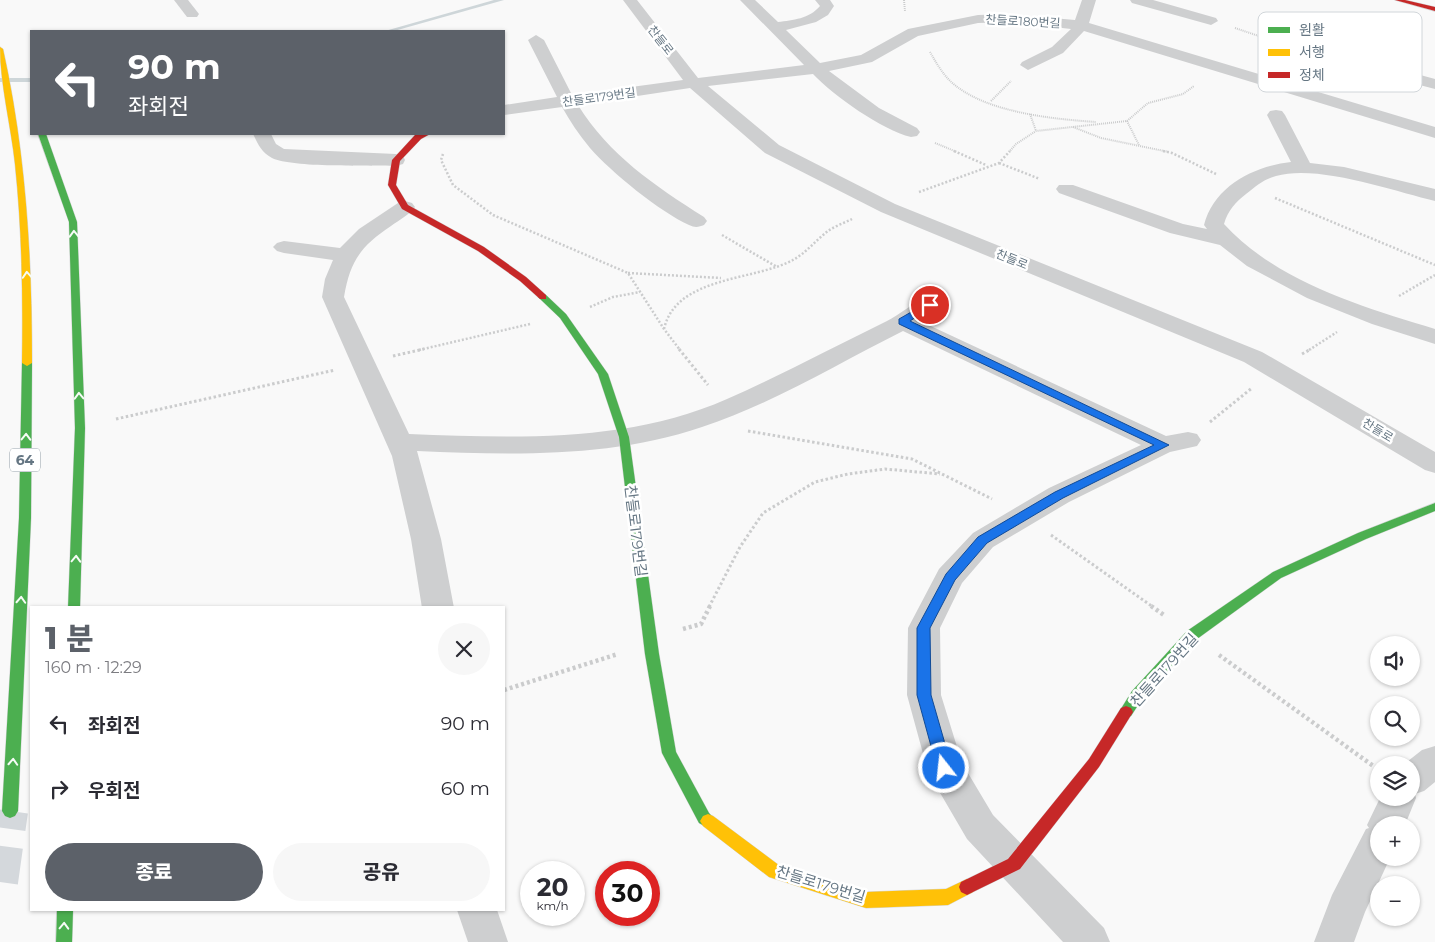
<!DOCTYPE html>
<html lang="ko">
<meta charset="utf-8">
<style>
:root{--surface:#fff;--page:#f7f7f7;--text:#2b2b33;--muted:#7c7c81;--accent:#5c6169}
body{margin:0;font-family:Montserrat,"Noto Sans KR",sans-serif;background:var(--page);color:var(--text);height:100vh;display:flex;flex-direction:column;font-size:19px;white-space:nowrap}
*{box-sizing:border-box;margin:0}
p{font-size:16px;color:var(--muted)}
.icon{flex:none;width:28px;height:28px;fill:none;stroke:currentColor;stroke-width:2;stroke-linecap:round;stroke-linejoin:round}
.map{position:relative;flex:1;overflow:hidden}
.details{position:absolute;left:30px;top:606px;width:475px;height:305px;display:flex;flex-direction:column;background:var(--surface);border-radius:0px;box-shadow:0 1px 4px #0004}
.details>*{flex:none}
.hud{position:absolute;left:30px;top:30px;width:475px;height:105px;border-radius:0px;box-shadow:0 1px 4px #0004;background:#5c6169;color:#fff;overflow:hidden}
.buttons{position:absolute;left:1370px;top:636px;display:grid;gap:10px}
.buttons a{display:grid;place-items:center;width:50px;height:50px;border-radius:50%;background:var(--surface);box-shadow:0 1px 4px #0004;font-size:25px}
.speed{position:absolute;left:520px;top:861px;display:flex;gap:10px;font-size:25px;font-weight:700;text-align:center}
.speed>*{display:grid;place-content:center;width:65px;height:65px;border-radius:50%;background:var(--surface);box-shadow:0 1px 4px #0004;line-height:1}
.speed small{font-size:12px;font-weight:400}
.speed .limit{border:8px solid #d22;background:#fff;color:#111}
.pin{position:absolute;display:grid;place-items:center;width:42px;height:42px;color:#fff;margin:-21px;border:2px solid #fff;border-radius:50%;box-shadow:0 1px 5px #0007}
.me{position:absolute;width:55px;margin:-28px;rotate:344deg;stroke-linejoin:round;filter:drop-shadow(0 0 4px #0008)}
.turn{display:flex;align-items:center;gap:18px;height:105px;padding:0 15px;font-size:22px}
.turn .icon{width:65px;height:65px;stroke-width:2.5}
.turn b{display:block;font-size:35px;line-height:42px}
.round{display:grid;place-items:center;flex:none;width:52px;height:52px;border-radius:26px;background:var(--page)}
.headline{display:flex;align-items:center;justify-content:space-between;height:85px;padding:0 15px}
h1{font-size:30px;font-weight:800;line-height:38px;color:var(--accent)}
.cta{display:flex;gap:10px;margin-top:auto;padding:10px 15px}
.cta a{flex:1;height:58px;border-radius:30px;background:var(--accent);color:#fff;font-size:20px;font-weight:800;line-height:58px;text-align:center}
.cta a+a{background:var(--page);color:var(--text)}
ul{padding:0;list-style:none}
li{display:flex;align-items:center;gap:15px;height:65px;padding:0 15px}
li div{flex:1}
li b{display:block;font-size:19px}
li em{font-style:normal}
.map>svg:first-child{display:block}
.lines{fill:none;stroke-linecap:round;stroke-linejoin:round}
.stream{fill:#ced6d9;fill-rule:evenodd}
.highway-tunnel{stroke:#d4d8dc;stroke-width:36;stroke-dasharray:36 18;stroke-linecap:butt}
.fast-casing{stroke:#d5d6d7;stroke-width:1}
.slow-casing{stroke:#d5d6d7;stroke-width:1}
.jam-casing{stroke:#d5d6d7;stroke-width:1}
.path-far3{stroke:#cbcccd;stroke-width:2;stroke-dasharray:1 1;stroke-linecap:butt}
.path-far2{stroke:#cbcccd;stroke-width:2.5;stroke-dasharray:2 2;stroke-linecap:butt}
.path-far1{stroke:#cbcccd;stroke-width:3;stroke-dasharray:2.5 2.5;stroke-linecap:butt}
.path{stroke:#cbcccd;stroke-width:4.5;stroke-dasharray:3 3;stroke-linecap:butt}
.street{fill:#cecfd0;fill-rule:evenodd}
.fast{fill:#4caf50;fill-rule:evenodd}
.slow{fill:#ffc107;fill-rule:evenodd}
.jam{fill:#c62828;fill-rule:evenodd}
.oneway{stroke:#f6fbf6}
.route{fill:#1a73e8;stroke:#114b97}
.labels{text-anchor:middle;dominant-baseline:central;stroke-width:5;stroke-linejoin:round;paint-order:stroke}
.far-street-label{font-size:12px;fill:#657683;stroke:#fff}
.shield{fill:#fff;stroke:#939fa8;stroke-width:1}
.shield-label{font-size:14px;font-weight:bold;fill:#657683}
.street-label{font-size:15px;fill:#657683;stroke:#fff}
.key{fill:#fff;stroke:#d1d6da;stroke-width:1}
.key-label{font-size:14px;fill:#657683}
</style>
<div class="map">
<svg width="1435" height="942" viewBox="0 0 1435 942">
<rect width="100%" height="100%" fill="#f9f9f9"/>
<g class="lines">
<g class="stream">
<polygon points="494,0 504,0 394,31 385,31"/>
<rect x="0" y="78" width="31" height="4"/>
</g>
<polyline class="highway-tunnel" points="0,882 10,811"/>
<g class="fast-casing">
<g id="fast">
<polygon points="38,134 46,134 77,222 85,428 80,608 68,608 75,428 69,222"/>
<polygon points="543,294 546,295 566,314 608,374 629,437 659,654 676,752 709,813 716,821 713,826 708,828 699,823 662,753 645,654 619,437 598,374 560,318 538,297"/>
<polygon points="27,360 32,363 31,518 18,811 15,816 10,818 5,816 2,811 19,518 22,363"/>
<polygon points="1435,503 1435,511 1366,539 1281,578 1197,639 1142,699 1131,716 1126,718 1121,716 1119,712 1132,691 1187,631 1273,572 1358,533"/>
<polygon points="57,910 73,910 72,942 56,942"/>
</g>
</g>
<g class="slow-casing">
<g id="slow">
<path d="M0 47 3 49C26 153 32 257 32 363L27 366 22 363C23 297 22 230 15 164 11 126 0 84 0 47Z"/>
<polygon points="708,814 713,816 780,866 866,892 946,889 967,879 973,882 975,887 973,892 948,905 866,908 769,877 703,826 700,821 703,816"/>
</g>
</g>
<g class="jam-casing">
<g id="jam">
<polygon points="1395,0 1405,0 1435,7 1435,11"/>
<polygon points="420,134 430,134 421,139 400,161 396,185 408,205 484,247 526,277 546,295 546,299 540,299 520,281 478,251 402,209 388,185 392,160 415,135"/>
<polygon points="1126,706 1131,708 1133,712 1099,767 1020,869 973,892 967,895 961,892 959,887 961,882 1008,859 1089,759 1121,708"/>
</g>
</g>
<g class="path-far3">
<polyline points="904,0 905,11"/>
<polyline points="1235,28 1348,66"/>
<polyline points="1301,47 1347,36 1370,19"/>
<path d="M930 52C937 64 944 77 956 86 991 113 1053 119 1096 122"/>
<polyline points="1259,52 1293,48 1311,42 1356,16"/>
<polyline points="991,101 1011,81"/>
<polyline points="1030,114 1036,131"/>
<polyline points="1127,121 1139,145"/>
<polyline points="1073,127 1101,138 1169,152"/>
<polyline points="935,143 957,152"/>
<polyline points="1009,152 1016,144 1036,131 1127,121 1148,103 1183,94 1194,86"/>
</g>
<g class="path-far2">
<polyline points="954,151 986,165"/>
<polyline points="1163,151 1172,153 1216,174"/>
<polyline points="443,154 441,160 453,185 493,215 628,273 664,329 680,350"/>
<polyline points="999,163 1040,179"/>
<polyline points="919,192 999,163 1010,151"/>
<polyline points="1275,198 1435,265"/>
<polyline points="722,235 777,267"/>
<polyline points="628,273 721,278"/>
<polyline points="1399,296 1435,275"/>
<polyline points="590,307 613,297 640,292"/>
<path d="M664 329C676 276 754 281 793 260 806 253 816 240 828 231 835 226 844 223 852 219"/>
<polyline points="419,350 530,324"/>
<polyline points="1309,350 1337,332"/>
</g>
<g class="path-far1">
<polyline points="679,349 708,385"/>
<polyline points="1302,354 1311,349"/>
<polyline points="393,356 424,349"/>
<polyline points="116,419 335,370"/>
<polyline points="1210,422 1252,388"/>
<polyline points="748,431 912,459 992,499"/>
<polyline points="1051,535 1153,607"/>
<polyline points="709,607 740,547 763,513 815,482 848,474 885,469 940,474"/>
</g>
<g class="path">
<polyline points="1151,606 1164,615"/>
<polyline points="683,629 701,624 710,606"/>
<polyline points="1219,655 1379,770"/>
<polyline points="504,690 618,654"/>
</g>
<g class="street">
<polygon points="174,0 188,0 199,14 197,17 187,17"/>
<path d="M623 0H637L698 78 804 65 740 0H755L778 22C793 20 809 19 820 6L815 0H830L834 6 828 15 816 22 786 30 820 63 861 55 908 29 978 15 1009 14 1075 20 1082 0H1096L1089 23 1435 127V138L1084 31 1063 53 1028 70 1020 65 1022 62 1052 47 1071 29 1009 22 978 23 918 36 872 62 829 71 879 108 917 128 920 132 917 136 911 137C882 130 834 96 813 74L708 86 779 145 895 204 1262 352 1435 452V473L1425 470 1244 362 881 212 765 153 690 88 578 105C609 155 655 186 704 217L707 221 704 225C699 227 695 228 689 225 660 212 611 172 590 148 579 135 570 121 562 107L504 115V105L557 97 528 40 536 35 544 40 572 95 683 80Z"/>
<polygon points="1130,0 1153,0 1216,18 1218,21 1211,25 1132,3"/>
<polygon points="1370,67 1413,73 1435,79 1435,89 1412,83 1364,75 1362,72 1364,69"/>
<path d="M1276 110 1282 111 1285 115 1310 163 1344 167 1435 189V201C1393 191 1318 164 1276 176 1264 179 1256 186 1246 194 1236 202 1228 210 1224 224 1277 282 1363 307 1435 329V344L1372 324 1307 298 1247 266 1220 245 1170 233 1059 193 1056 189 1059 185H1073L1183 224 1207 229 1204 225C1214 186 1254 166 1291 162L1267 115 1270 111Z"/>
<path d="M253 134H271L276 144 284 149 396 154 403 156 405 160 403 164 396 166C369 165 293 168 272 158 261 152 258 144 253 134Z"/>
<path d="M405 201 412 203 415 207C409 215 399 220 391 226 361 246 350 261 344 297L409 434C515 438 628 443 727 399 781 375 834 347 887 321 899 315 911 304 923 300 929 298 933 299 938 300L941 305 938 310 920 321 1166 436 1188 432 1197 434 1201 440 1197 446 1170 452 1069 502 993 547 962 583 940 628 941 695 962 763 993 815 1104 928 1110 942H1063L967 839 932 779 927 768 907 695 908 628 939 569 973 533 1049 488 1141 445 903 331C837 364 772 404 702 427 611 458 512 455 417 451L441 539 454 608H422L411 539 392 456 322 297 325 279 333 260 284 253 277 251 273 247 277 243 284 241 340 248 359 229 398 203Z"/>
<polygon points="1435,746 1435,782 1424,791 1415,794 1416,798 1405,825 1379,825 1379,858 1390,858 1365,912 1354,942 1314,942 1332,895 1366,829 1369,828 1367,825 1380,798 1411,798 1411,765 1403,765 1422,750"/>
<polygon points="457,910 497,910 508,942 468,942"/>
</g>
<use href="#fast" class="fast"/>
<use href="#slow" class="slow"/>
<use href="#jam" class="jam"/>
</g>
<defs><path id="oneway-chevron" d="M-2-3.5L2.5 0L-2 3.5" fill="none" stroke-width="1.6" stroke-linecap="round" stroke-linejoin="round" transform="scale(1.25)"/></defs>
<g class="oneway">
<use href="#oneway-chevron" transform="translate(74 234) rotate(-92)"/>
<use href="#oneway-chevron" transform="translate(27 275) rotate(-94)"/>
<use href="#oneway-chevron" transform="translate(79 396) rotate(-92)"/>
<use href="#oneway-chevron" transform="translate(26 437) rotate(-89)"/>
<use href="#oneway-chevron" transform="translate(76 559) rotate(-88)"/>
<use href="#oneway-chevron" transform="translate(21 600) rotate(-87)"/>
<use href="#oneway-chevron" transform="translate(13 762) rotate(-87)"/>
<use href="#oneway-chevron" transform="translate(64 926) rotate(-88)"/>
</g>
<polygon class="route" points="927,303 935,305 910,321 1169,445 1063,498 987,543 955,580 930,628 931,695 952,768 950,772 944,774 939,772 937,768 917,695 917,628 946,574 978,537 1055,492 1154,445 899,324 899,319"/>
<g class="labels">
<g class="far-street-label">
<text transform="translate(1023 21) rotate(3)">찬들로180번길</text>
<text transform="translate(661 40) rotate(52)">찬들로</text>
<text transform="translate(599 97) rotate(-8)">찬들로179번길</text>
<text transform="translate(1012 259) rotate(22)">찬들로</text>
<text transform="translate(1378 430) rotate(31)">찬들로</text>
</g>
<rect class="shield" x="10" y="448.5" width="30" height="23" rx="4"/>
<g class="shield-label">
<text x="25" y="460">64</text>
</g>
<g class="street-label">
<text transform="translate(636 531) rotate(83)">찬들로179번길</text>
<text transform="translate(1164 670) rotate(-48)">찬들로179번길</text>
<text transform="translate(821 884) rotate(17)">찬들로179번길</text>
</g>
</g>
<rect x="1258" y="12" width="164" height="80" rx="8" class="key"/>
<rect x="1268" y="27" width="22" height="6" fill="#4caf50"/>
<rect x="1268" y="49" width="22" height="7" fill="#ffc107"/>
<rect x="1268" y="72" width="22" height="6" fill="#c62828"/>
<g class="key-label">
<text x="1299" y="35">원활</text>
<text x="1299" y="57">서행</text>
<text x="1299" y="80">정체</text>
</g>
</svg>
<div class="buttons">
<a><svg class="icon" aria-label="sound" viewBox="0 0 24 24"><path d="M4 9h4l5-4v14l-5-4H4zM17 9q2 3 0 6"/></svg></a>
<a><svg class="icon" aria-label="search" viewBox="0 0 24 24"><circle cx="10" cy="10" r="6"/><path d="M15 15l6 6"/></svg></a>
<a><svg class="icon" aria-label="layers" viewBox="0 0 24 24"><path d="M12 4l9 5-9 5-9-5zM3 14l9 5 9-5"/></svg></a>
<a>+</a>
<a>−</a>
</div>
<div class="speed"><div>20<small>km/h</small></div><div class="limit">30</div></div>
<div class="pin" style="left:930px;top:305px;background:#d93025"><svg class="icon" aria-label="arrive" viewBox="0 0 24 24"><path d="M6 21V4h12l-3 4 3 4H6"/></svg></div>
<svg class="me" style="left:944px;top:768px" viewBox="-20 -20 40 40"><circle r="17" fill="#1a73e8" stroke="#fff" stroke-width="3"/><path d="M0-11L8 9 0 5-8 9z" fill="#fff"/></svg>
<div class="hud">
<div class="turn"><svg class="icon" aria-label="left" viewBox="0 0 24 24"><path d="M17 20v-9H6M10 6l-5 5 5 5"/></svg><div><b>90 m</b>좌회전</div></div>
</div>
<section class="details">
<div class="headline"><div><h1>1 분</h1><p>160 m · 12:29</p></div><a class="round"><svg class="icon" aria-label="close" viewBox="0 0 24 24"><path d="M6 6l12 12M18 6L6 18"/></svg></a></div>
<ul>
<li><svg class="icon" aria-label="left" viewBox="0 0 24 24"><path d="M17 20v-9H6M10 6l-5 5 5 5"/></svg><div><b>좌회전</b></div><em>90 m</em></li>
<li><svg class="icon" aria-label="right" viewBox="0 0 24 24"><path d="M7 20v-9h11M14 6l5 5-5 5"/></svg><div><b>우회전</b></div><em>60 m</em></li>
</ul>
<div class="cta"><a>종료</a><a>공유</a></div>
</section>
</div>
